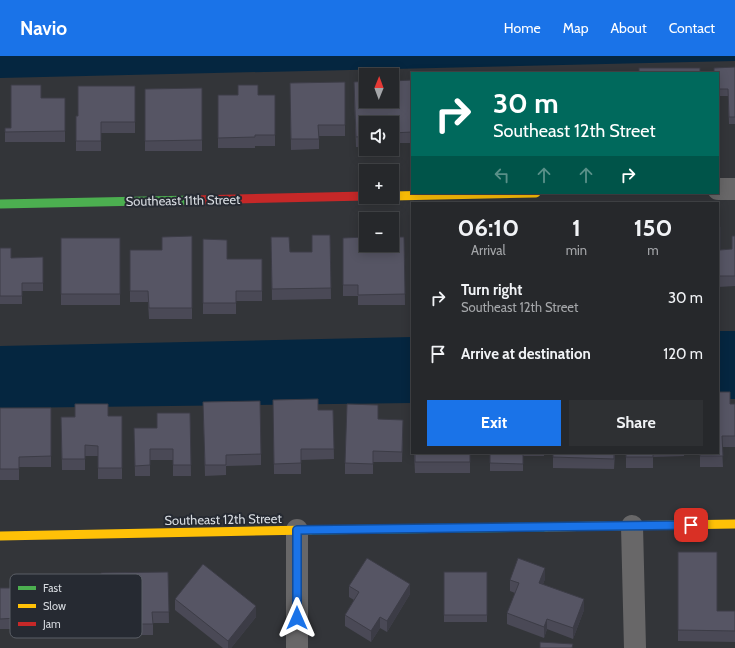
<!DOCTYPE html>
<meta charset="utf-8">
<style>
:root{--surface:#26282b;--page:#2e3033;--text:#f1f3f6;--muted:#a4a6a9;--line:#424447;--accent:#1a73e8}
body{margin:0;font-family:Cabin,sans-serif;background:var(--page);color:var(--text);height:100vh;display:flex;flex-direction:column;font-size:15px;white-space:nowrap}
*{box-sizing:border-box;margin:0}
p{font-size:13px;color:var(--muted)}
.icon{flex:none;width:22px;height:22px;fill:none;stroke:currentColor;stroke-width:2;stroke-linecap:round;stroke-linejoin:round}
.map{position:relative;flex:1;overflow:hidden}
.panel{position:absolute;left:411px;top:146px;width:308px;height:252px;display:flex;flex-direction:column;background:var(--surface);border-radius:0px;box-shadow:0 2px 10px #0003,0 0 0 1px var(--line)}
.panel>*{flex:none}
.hud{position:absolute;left:411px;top:16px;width:308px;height:122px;border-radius:0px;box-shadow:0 2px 10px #0003,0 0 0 1px var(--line);background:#00695c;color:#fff;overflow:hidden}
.needle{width:26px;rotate:1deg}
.buttons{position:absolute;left:359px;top:12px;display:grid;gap:8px}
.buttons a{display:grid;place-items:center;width:40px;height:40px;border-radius:0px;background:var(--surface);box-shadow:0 2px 10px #0003,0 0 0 1px var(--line);font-size:20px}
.pin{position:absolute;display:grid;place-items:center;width:34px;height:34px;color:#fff;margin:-17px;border-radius:8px;box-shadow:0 2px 6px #0006}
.me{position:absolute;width:44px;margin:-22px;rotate:0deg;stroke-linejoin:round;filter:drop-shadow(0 0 3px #0008)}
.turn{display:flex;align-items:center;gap:14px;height:84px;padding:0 16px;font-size:18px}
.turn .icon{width:52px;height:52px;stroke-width:2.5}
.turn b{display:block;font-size:28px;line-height:34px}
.lanes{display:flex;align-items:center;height:38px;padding:0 16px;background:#0003;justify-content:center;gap:20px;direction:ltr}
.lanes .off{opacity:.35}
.eta{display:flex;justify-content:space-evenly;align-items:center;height:68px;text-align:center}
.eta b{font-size:24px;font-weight:700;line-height:28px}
.primary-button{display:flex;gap:8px;margin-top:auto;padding:8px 16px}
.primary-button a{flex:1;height:46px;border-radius:0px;background:var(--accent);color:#fff;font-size:16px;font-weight:700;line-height:46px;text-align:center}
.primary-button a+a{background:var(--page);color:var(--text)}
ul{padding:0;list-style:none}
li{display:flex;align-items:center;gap:12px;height:56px;padding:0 16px}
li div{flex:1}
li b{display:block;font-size:15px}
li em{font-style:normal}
header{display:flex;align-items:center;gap:24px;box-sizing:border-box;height:56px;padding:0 20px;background:var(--accent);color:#fff}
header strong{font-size:19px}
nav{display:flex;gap:22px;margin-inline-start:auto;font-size:14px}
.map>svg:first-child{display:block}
.water{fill:#052640}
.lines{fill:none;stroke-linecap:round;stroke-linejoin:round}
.street{stroke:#686768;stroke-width:22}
.fast{stroke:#4caf50;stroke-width:9}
.slow{stroke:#ffc107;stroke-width:9}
.jam{stroke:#c62828;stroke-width:9}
.wall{fill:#4a4956}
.shaded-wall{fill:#3c3c46}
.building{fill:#565564;stroke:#3c3c46}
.route-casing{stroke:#114b97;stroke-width:10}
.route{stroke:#1a73e8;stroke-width:7}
.labels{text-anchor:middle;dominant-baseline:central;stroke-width:4;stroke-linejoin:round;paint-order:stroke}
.street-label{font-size:13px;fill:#d7dbe0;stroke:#262a32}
.key{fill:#262a32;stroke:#5b5f66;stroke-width:1}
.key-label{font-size:11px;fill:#d7dbe0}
</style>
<header>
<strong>Navio</strong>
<nav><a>Home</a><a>Map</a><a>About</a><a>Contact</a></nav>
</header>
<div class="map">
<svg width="735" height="592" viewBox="0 0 735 592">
<rect width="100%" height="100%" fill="#333539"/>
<g class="water">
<polygon points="0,0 735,0 735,5 0,22"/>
<rect x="718" y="275" width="17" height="68"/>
<polygon points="412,281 412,347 0,352 0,290"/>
</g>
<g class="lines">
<g class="street">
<polyline points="718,133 735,133"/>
<polyline points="632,470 635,592"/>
<polyline points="297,592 297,474"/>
</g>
<g class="fast">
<polyline points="0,148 194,144"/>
<polyline points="311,474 546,471"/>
</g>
<g class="slow">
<polyline points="392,140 536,137"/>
<polyline points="546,471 735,468"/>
<polyline points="0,480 311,474"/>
</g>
<polyline class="jam" points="194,144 366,140"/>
</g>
<g class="wall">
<polygon points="735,11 735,68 729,68 728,40 718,40 718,17"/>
<polygon points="412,24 412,87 392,87 392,67 366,67 366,91 356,91 354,37"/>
<polygon points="345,26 345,80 319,80 319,93 291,94 290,27"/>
<polygon points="135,30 135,77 101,77 101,95 76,95 76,60 78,60"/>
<polygon points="202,32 202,95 145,95 145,33"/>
<polygon points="218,39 275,39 275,90 255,90 255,92 218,92"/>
<polygon points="41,42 65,42 65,86 5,86 5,72 11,72"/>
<polygon points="718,171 720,194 732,193 735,180 735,230 718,231"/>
<polygon points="330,179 331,243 272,244 271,181 290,196 312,196"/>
<polygon points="192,180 192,263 149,263 148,246 130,246 130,194 162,194"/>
<polygon points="404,181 405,249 358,249 358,240 343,240 343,182"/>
<rect x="61" y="182" width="59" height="67"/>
<polygon points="203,183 227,203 262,203 262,245 236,245 236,258 203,258"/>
<polygon points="0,192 11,202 43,201 43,235 22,235 22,248 0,248"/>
<polygon points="273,344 318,354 333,354 334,403 301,404 301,418 274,418"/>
<polygon points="203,346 261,398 261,409 226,410 226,419 205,420"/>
<polygon points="730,348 735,348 735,391 722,391 723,411 700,411 700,397"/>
<polygon points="0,352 51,352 51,411 19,411 19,424 0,424"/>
<polygon points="190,357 191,420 173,420 173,404 150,404 150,420 135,420 134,372 157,372"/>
<polygon points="122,360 122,423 98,423 98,400 85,400 85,414 62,414 61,361"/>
<polygon points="378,363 403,375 402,406 373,406 373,418 345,418 345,407"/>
<polygon points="414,397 470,397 470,417 415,417"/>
<polygon points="490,397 544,397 544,400 523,400 523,415 490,415"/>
<polygon points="553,397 615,397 614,413 553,412"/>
<polygon points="626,397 684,397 684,400 653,401 653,412 626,412"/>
<polygon points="678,496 717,555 735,555 735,586 678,585"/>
<polygon points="168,516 169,567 153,567 153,579 131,579 131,570 102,570 101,517"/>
<rect x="444" y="516" width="43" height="50"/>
<polygon points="31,520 62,534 89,534 90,576 31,576"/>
<polygon points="545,523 543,528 584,554 573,583 547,573 544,582 507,568 507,557 515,537 510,535 510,524"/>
<polygon points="349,530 410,538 387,576 380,572 371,586 345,570 345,559 354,544 349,541"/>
<rect x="0" y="532" width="17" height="41"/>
<polygon points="175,543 256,561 231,592 223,592 175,554"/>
</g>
<g class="shaded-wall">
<polygon points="545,512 545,523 539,538 539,527"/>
<polygon points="410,528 410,538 387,576 387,565"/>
<polygon points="584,543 584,554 573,583 573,572"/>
<polygon points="256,550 256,561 231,592 228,592 228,585"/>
<polygon points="380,561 380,572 371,586 371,575"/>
<polygon points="547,563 547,573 544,582 544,571"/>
</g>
<g class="building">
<polygon points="735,11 735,61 729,61 728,33 718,33 718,17 714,17 714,12"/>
<rect x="639" y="12" width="61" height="5"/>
<polygon points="412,24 412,76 392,77 392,67 366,67 366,80 356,81 354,26 366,25 366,45 392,45 392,25"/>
<polygon points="345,26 345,69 318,69 319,83 291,83 290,27"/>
<polygon points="11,29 41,29 41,42 65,42 65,75 5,76 5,72 11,72"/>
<polygon points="238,29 258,29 258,39 275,39 275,79 255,79 255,81 218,82 218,39 238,39"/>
<polygon points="78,30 135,30 135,66 101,66 101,85 76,85 76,60 78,60"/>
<polygon points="202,32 202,84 145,85 145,33"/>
<polygon points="718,171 720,171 720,194 732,193 732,180 735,180 735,220 718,220"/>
<polygon points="312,179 330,179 331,232 272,233 271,181 289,181 290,196 312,196"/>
<polygon points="192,180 192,252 149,252 148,235 130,235 130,194 162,194 162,181"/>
<polygon points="366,181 366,189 392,189 392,181 404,181 405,238 358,239 358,229 343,229 343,182"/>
<rect x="61" y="182" width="59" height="56"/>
<polygon points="203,183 227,184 227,203 262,203 262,235 236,235 236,247 203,247"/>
<polygon points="0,192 11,192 11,202 43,201 43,227 22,227 22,240 0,240"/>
<polygon points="718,336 730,336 730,348 735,348 735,380 722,380 723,400 700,400 700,397 718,397"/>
<polygon points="318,343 318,354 333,354 334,393 301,393 301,407 274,408 273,344"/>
<polygon points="260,345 261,398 226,399 226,409 205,409 203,346"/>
<polygon points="75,348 108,348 108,360 122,360 122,412 98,412 98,390 85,389 85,403 62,403 61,361 75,361"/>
<polygon points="347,348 378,349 378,363 403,364 402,396 373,395 373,408 345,407"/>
<polygon points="0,352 51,352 51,400 19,401 19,413 0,413"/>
<polygon points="157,357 190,357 191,409 173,409 173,393 150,393 150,409 135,410 134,372 157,372"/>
<rect x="415" y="397" width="55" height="9"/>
<polygon points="490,397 523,397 523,408 490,407"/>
<polygon points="553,397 614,397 614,403 553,401"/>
<rect x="626" y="397" width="27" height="4"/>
<polygon points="678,496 717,496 717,555 735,555 735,575 678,574"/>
<polygon points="367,502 410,528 387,565 380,561 371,575 345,559 359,536 349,530"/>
<polygon points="518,502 545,512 539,527 584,543 573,572 547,563 544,571 507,557 519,527 510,524"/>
<polygon points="203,508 256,550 228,585 175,543"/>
<polygon points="168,516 169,556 152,556 153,568 131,568 131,559 102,560 101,517"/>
<rect x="444" y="516" width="43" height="43"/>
<polygon points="0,532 17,532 17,562 0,563"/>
<polygon points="540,586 573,588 572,592 540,592"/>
</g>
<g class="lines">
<g class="route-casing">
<polyline id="route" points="297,562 297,474 691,469"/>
</g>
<use href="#route" class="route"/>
</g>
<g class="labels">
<g class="street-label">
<text transform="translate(183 144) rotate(-1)">Southeast 11th Street</text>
<text transform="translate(223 463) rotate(-1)">Southeast 12th Street</text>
</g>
</g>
<rect x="10" y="518" width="132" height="64" rx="6" class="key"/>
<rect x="18" y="530" width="18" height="4" fill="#4caf50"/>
<rect x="18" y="548" width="18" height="4" fill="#ffc107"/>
<rect x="18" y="566" width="18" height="4" fill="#c62828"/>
<g class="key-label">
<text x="43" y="536">Fast</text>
<text x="43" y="554">Slow</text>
<text x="43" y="572">Jam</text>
</g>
</svg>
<div class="buttons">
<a><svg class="needle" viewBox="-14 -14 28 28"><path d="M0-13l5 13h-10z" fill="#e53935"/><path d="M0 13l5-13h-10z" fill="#a4a6a9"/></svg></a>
<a><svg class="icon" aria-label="sound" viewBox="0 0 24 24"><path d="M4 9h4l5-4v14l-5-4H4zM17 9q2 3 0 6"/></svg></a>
<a>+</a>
<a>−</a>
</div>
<div class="pin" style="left:691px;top:469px;background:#d93025"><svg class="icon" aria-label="arrive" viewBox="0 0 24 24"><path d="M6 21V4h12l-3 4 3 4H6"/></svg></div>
<svg class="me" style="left:297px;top:562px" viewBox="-20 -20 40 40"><path d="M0-17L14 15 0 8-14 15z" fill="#1a73e8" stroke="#fff" stroke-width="4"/></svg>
<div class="hud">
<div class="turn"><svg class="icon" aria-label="right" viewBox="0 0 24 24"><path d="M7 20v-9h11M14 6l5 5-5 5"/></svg><div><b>30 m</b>Southeast 12th Street</div></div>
<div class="lanes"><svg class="icon off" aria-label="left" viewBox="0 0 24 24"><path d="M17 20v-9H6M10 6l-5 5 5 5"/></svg><svg class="icon off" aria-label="ahead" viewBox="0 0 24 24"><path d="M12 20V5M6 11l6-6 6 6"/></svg><svg class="icon off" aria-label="ahead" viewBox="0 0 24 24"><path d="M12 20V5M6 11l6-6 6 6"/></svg><svg class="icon" aria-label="right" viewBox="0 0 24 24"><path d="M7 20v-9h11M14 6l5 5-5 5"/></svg></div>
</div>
<section class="panel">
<div class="eta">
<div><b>06:10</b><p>Arrival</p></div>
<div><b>1</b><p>min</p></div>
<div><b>150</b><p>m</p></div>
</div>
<ul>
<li><svg class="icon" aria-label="right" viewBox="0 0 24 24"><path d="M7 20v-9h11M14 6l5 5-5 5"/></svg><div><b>Turn right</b><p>Southeast 12th Street</p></div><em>30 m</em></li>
<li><svg class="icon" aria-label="arrive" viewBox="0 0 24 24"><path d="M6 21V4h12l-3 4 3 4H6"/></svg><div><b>Arrive at destination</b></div><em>120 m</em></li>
</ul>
<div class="primary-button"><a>Exit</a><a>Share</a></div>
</section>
</div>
